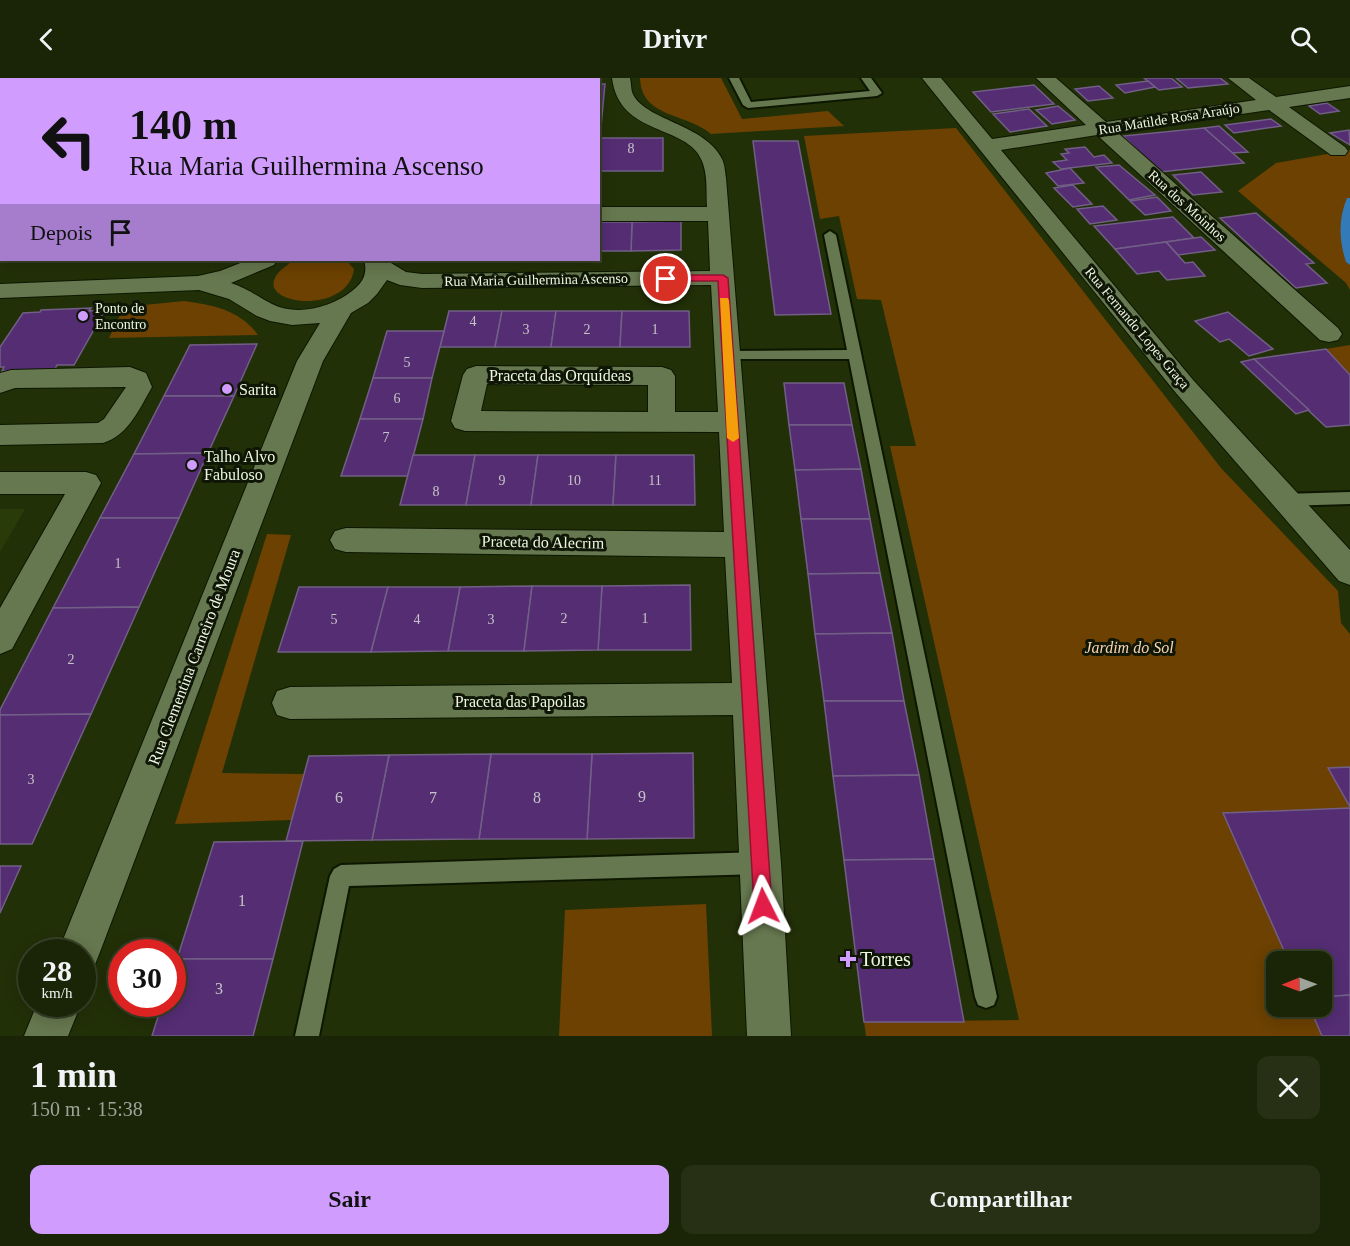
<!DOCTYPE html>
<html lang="pt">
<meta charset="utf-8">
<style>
:root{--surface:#1a2406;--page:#273014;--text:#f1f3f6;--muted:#9fa49b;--line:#384128;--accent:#d09dff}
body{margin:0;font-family:Georgia,serif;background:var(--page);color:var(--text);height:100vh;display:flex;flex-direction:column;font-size:22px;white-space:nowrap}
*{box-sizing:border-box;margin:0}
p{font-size:20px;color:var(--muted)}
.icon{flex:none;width:33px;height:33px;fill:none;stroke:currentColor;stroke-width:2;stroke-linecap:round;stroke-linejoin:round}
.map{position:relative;height:958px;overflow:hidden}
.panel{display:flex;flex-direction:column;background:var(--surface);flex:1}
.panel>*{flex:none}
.hud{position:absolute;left:0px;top:0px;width:600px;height:183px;box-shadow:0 3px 15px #0003,0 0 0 2px var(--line);background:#d09dff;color:#111;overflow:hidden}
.needle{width:39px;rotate:269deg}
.buttons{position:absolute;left:1266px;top:873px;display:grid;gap:12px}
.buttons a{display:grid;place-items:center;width:66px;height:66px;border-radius:12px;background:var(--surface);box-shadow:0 3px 15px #0003,0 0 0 2px var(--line);font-size:30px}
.speed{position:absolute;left:18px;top:861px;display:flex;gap:12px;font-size:30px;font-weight:700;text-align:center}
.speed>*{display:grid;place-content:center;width:78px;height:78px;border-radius:50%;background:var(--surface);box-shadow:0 3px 15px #0003,0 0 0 2px var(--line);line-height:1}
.speed small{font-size:15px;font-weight:400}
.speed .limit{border:9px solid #d22;background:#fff;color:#111}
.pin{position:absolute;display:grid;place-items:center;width:51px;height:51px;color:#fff;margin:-26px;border:3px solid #fff;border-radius:50%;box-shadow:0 2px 6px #0007}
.me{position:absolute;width:66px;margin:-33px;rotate:357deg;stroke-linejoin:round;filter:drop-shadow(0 0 4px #0008)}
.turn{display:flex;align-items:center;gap:21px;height:126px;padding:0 30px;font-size:27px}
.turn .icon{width:78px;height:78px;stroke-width:2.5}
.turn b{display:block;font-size:42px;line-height:51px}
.then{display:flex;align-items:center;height:57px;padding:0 30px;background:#0003;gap:12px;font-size:22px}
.round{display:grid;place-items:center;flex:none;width:63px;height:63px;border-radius:12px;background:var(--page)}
.head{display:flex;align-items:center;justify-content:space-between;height:102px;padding:0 30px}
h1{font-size:36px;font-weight:800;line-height:45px}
.button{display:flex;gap:12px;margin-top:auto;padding:12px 30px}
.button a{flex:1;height:69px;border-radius:12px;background:var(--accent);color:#111;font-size:24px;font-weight:800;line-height:69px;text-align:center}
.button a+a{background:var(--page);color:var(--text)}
header{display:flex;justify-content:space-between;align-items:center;height:78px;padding:0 30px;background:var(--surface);font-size:27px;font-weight:800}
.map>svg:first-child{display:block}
.built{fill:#2a3b0a}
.green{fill:#6c4101}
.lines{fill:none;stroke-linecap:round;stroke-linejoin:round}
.stream{fill:#327bb8;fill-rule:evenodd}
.building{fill:#542d73;stroke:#725f86;stroke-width:1.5}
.lane-casing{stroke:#0d1700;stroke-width:4}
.street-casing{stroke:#0d1700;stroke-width:2}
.lane{fill:#66784f;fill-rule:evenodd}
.street{fill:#66784f;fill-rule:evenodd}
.route{fill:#e11d48;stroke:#92132f;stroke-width:1.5}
.slow{fill:#f59e0b}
.poi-dot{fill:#d09dff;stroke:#0f1606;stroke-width:2}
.labels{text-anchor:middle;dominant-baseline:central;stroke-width:6;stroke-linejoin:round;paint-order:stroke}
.far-street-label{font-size:14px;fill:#edf7e1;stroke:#0f1606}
.number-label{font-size:14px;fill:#c7c4c6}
.far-poi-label{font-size:14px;fill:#edf7e1;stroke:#0f1606;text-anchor:start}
.street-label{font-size:16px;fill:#edf7e1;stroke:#0f1606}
.poi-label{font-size:16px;fill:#edf7e1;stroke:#0f1606;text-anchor:start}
.park-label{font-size:16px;font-style:italic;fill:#f7d5b2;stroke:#0f1606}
.near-number-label{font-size:16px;fill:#c7c4c6}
.near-poi-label{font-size:20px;fill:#edf7e1;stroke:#0f1606;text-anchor:start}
</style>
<header><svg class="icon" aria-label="back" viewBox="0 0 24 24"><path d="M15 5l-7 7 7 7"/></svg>Drivr<svg class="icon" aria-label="search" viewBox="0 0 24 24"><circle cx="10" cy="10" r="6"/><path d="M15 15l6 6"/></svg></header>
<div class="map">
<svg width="1350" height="958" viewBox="0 0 1350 958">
<rect width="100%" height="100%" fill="#223008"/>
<polygon class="built" points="0,431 25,431 0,474"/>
<g class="green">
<path d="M640 0H721L742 41 828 33 844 48 711 56C687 35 641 40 640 0Z"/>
<polygon points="956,50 1221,390 1338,513 1341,545 1350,556 1350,689 1329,690 1350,730 1223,735 1289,883 1276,884 1276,928 1309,929 1322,958 866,958 864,944 1019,942 890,368 916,368 881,222 857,221 839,138 820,141 804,58"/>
<polygon points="1350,72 1350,212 1346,205 1238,113 1276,85"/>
<path d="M295 182H346L354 191C347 245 225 223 295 182Z"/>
<path d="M184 223C213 227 240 232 258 257L109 260 124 229Z"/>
<polygon points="1350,267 1350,297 1326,271"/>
<polygon points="267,456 291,457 222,695 304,696 292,742 175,746"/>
<polygon points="706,826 712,958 559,958 565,832"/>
</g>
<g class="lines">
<path class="stream" d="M1347 120H1350V187L1346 184C1339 163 1338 141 1347 120Z"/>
</g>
<g class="building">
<polygon points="1144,0 1171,0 1182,9 1159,12"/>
<polygon points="1176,0 1220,0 1228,6 1188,10"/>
<polygon points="1148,3 1155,9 1125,15 1116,7"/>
<polygon points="598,6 605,6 598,81"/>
<polygon points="1034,7 1054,26 991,34 973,14"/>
<polygon points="1099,8 1113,20 1088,23 1075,11"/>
<polygon points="1327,25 1339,33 1320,36 1309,28"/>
<polygon points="1058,28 1075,42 1052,46 1036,32"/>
<polygon points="1029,31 1047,48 1010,54 993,36"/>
<polygon points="1271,41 1281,48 1234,55 1225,47"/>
<polygon points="1219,48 1248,74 1231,75 1204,50"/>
<polygon points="1204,50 1244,85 1160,94 1123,58"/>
<polygon points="1349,52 1350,67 1330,55"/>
<polygon points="600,60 663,60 663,93 598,93"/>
<polygon points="753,63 798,63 831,236 775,237"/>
<polygon points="1085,69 1094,79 1104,77 1112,85 1061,91 1053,84 1067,82 1061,76 1069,75 1065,71"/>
<polygon points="1119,87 1155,117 1129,122 1096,89"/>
<polygon points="1070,90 1084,105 1058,108 1046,95"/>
<polygon points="1201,94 1222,114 1193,117 1173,97"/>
<polygon points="1073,107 1092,126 1073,129 1054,110"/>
<polygon points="1157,119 1171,133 1145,137 1130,123"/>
<polygon points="1103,128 1117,142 1090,146 1077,131"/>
<polygon points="1256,135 1314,185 1306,186 1327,205 1296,210 1220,140"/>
<polygon points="1173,139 1194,160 1115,171 1094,148"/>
<polygon points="681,143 681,172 631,173 632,144"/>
<polygon points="598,144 632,144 631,173 598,173"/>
<polygon points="2,153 2,182 27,182 25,183 0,184"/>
<polygon points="1201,159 1215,172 1178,177 1166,164"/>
<polygon points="1166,164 1185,185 1193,184 1205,198 1167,202 1159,193 1137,196 1115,171"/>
<polygon points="91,230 89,233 105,232 74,287 57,287 55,291 2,293 4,289 0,289 0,269 23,235 40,234 41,232"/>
<polygon points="449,233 502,233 495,269 440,269"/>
<polygon points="502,233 556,233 551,269 495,269"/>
<polygon points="556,233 622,233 620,269 551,269"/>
<polygon points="622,233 689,233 690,269 620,269"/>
<polygon points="1228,234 1273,271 1249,278 1229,261 1220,264 1195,243"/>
<polygon points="387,253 444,253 432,300 373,300"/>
<polygon points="257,266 234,318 164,318 190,267"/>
<polygon points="1326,271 1350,297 1350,347 1326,349 1254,281"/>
<polygon points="1254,281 1309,332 1296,336 1241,284"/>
<polygon points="373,300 432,300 423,341 360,341"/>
<polygon points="784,305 844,305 852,347 789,347"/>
<polygon points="164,318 234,318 208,375 134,376"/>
<polygon points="360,341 423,341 408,398 341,398"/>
<polygon points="789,347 852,347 861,391 795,392"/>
<polygon points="208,375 179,440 100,440 134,376"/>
<polygon points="413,377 475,377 466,427 400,427"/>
<polygon points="475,377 538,377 531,427 466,427"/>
<polygon points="538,377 616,377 613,427 531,427"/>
<polygon points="616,377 694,377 695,427 613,427"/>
<polygon points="861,391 870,441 801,441 795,392"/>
<polygon points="100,440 179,440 139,529 53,530"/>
<polygon points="801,441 870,441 880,495 808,496"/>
<polygon points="880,495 892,555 815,556 808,496"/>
<polygon points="690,507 691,572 598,572 602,508"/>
<polygon points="532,508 524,573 448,573 460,509"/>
<polygon points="532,508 602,508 598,572 524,573"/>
<polygon points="299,509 388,509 371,574 278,574"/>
<polygon points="388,509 460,509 448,573 371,574"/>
<polygon points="139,529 91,636 0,637 0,632 53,530"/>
<polygon points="892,555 904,623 824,623 815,556"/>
<polygon points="824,623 904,623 919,697 833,698"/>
<polygon points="91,636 32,766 0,766 0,637"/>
<polygon points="693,675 694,760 587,761 592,676"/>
<polygon points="491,676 592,676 587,761 479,761"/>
<polygon points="491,676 479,761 372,762 389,677"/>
<polygon points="389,677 372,762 286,763 309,678"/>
<polygon points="1350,689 1350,729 1328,690"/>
<polygon points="919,697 934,781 844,782 833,698"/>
<polygon points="1350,730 1350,917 1322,919 1322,884 1289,884 1223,735"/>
<polygon points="303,763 273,881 177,881 214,764"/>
<polygon points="934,781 964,944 864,944 844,782"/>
<polygon points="0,788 21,788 0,835"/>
<polygon points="177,881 273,881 253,958 152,958 162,926 172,926 172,894"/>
<polygon points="1350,917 1350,958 1322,958 1309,928 1322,928 1322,919"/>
</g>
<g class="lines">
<g class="lane-casing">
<g id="lane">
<polygon points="729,0 739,0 751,24 870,13 861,0 871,0 882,15 877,18 748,30 743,27"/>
<polygon points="830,153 836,157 997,919 994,927 986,930 978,927 975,919 849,281 727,281 720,277 727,273 847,272 824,157"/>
<polygon points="1350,414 1350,426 1283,428 1277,426 1275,422 1277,418 1283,416"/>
<polygon points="761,774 768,778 772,785 768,792 761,796 349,808 319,958 295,958 330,798 334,791 341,787"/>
</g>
</g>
<g class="street-casing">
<g id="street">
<polygon points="83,0 102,0 82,2"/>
<polygon points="374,0 392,0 373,2"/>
<rect x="504" y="0" width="18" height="2"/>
<path d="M612 0H630C631 4 631 10 632 14 642 42 706 46 722 81 725 87 725 94 726 100L781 785 791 958H747L733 637 290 641 277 637 272 625 277 613 290 609 732 605 725 479 346 474 335 471 330 462 335 453 346 450 724 454 719 354 465 353 455 350 451 343 463 297 467 291 476 288 662 289 671 292 675 298V334H718L711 207 422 210 400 207 387 202 377 216 368 225 351 235 323 283 100 874 94 889 82 894V874H58L297 283 320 245 292 247 270 243 257 238 229 221 199 212 0 220V206L198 198 220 193 248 182H277L274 187 231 205C247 210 258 219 272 226 297 239 332 229 352 213 363 205 368 195 364 182H386L406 194 422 196 710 193 708 143H598V129H707C706 115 708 97 702 83 688 46 619 59 612 0ZM487 306 648 307V334L481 333Z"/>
<polygon points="922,0 941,0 992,61 1086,47 1036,0 1056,0 1106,44 1256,22 1228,0 1249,0 1276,19 1350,8 1350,20 1289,29 1345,69 1348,73 1345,77 1331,77 1269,32 1117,54 1338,250 1342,256 1338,262 1329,264 1320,262 1097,57 1001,72 1194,303 1350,472 1350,507 1339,503 1176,315"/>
<polygon points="0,106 2,106 0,120"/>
<path d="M130 289 146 295 152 309C139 331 129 357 103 365L0 367V347L98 345 104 341 126 309 15 310 0 315V295L11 292Z"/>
<polygon points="0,394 86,394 96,397 101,405 12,571 0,576 0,530 65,416 0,416"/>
<polygon points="37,926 81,926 68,958 24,958"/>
</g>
</g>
<use href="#lane" class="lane"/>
<use href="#street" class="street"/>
</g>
<polygon class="route" points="666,197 723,197 728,200 772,828 769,835 763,837 757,835 754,828 718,203 663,203 661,201"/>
<polygon class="slow" points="720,220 728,220 729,223 739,360 733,364 727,360"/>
<g class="poi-dot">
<circle cx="83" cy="238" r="6"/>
<circle cx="227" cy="311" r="6"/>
<circle cx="192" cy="387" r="6"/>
<path d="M845 872h6v6h6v6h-6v6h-6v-6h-6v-6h6z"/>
</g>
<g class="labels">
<g class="far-street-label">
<text transform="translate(1169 41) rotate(-9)">Rua Matilde Rosa Araújo</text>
<text transform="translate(1187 128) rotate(42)">Rua dos Moinhos</text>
<text transform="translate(536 202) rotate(-1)">Rua Maria Guilhermina Ascenso</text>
<text transform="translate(1137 250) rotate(50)">Rua Fernando Lopes Graça</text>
</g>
<g class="number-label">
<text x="631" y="70">8</text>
<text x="473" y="243">4</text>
<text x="526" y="251">3</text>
<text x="587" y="251">2</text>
<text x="655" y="251">1</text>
<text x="407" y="284">5</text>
<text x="397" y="320">6</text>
<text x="386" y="359">7</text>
<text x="502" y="402">9</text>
<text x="574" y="402">10</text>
<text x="655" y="402">11</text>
<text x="436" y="413">8</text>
<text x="118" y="485">1</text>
<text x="564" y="540">2</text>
<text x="645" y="540">1</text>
<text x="334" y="541">5</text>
<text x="417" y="541">4</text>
<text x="491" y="541">3</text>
<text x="71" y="581">2</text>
<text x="31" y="701">3</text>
</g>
<g class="far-poi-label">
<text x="95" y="230">Ponto de<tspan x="95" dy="16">Encontro</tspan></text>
</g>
<g class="street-label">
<text x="560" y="297">Praceta das Orquídeas</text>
<text transform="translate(543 464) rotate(1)">Praceta do Alecrim</text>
<text transform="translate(194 579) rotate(-69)">Rua Clementina Carneiro de Moura</text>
<text x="520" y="623">Praceta das Papoilas</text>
</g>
<g class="poi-label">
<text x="239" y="311">Sarita</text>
<text x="204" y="378">Talho Alvo<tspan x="204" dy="18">Fabuloso</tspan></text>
</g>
<g class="park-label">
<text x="1129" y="569">Jardim do Sol</text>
</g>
<g class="near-number-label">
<text x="642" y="718">9</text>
<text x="339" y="719">6</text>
<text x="433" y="719">7</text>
<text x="537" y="719">8</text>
<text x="242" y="822">1</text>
<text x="219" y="910">3</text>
</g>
<g class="near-poi-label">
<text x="860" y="881">Torres</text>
</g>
</g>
</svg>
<div class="buttons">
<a><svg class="needle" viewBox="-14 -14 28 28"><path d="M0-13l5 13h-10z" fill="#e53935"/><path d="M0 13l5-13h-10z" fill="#9fa49b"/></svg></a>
</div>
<div class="speed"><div>28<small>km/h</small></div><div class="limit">30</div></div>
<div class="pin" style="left:666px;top:201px;background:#d93025"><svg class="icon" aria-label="arrive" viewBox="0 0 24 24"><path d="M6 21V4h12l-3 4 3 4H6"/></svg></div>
<svg class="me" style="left:763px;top:828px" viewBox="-20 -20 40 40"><path d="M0-17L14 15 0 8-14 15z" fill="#e11d48" stroke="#fff" stroke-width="4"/></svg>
<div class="hud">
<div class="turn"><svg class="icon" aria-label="left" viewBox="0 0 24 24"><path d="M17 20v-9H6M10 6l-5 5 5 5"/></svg><div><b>140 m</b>Rua Maria Guilhermina Ascenso</div></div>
<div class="then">Depois<svg class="icon" aria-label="arrive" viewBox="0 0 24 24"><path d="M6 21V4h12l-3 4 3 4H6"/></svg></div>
</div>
</div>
<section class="panel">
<div class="head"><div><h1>1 min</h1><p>150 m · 15:38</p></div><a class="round"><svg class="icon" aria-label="close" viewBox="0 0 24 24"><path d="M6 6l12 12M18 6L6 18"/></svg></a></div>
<div class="button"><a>Sair</a><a>Compartilhar</a></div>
</section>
